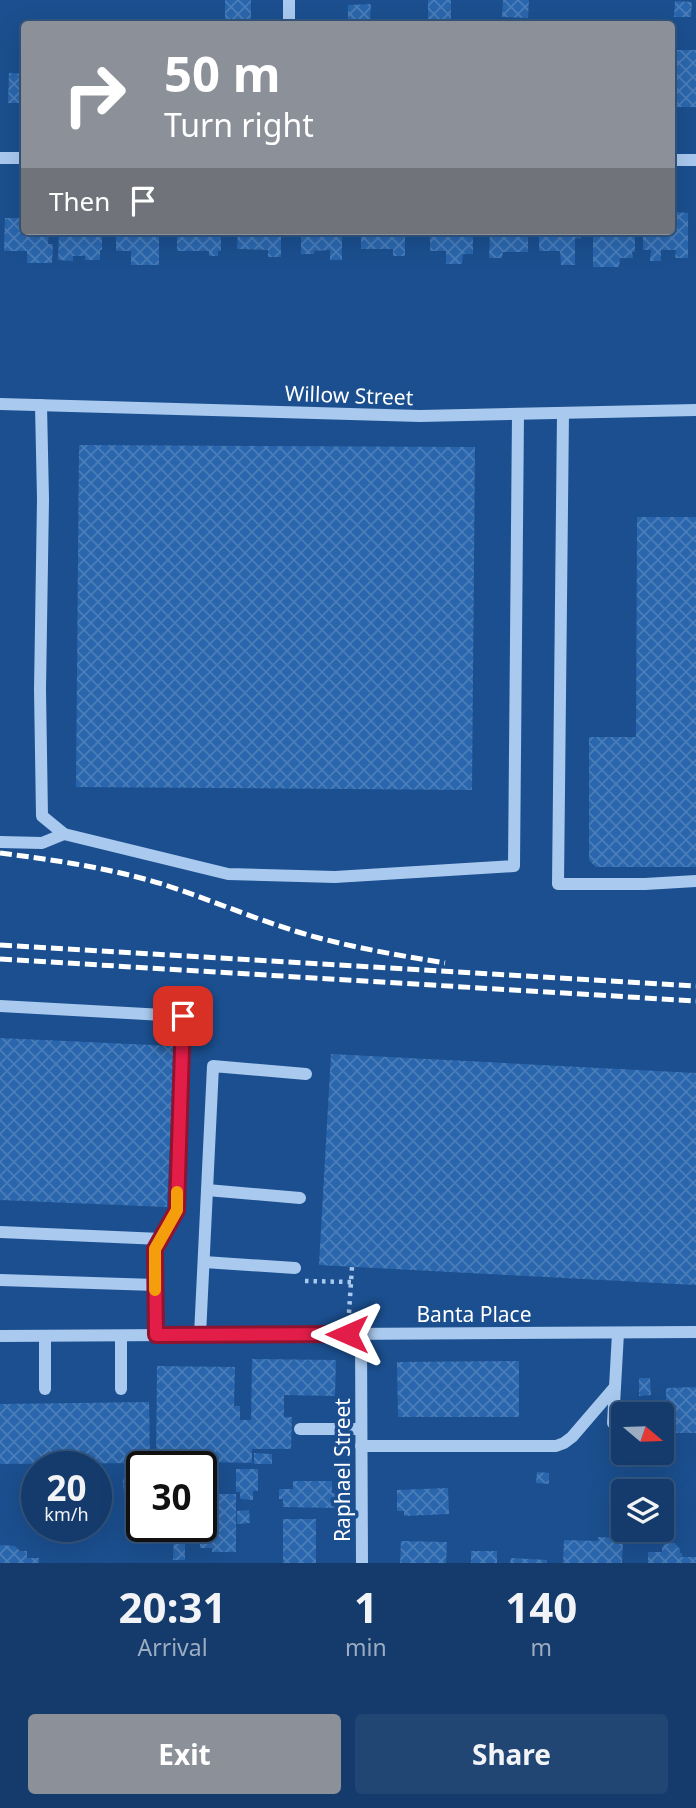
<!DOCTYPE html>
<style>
:root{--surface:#143b6b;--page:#214673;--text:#f1f3f6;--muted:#9dadc1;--line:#33557e;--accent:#8c9099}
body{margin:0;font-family:"Noto Sans",sans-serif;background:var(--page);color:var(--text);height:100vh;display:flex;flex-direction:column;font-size:26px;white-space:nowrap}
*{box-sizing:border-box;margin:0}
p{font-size:23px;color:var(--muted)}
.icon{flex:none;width:38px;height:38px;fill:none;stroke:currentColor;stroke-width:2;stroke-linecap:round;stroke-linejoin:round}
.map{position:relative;height:1563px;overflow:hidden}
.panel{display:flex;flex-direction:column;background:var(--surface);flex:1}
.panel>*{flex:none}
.guide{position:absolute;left:21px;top:21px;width:654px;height:214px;border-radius:7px;box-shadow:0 7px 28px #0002,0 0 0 2px var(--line);background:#8c9099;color:#fff;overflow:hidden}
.needle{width:46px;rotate:109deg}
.controls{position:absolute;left:611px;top:1402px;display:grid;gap:14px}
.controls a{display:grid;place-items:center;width:63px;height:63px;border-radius:7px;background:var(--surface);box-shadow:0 7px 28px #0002,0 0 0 2px var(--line);font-size:35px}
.speed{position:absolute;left:21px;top:1451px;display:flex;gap:14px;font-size:35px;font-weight:700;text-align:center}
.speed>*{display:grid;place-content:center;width:91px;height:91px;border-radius:50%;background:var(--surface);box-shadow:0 7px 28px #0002,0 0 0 2px var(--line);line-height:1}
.speed small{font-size:18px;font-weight:400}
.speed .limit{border:4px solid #111;border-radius:10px;background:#fff;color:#111}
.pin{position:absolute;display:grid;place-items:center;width:60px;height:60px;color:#fff;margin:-30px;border-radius:14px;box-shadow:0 4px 10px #0006}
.me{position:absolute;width:77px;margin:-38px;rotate:270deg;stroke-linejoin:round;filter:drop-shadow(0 0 5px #0008)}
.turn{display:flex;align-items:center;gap:24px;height:147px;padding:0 28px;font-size:32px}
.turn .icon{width:91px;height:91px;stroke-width:2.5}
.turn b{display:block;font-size:49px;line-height:60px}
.then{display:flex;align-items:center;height:66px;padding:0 28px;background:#0003;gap:14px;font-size:26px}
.eta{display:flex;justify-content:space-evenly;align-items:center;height:119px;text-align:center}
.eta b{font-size:42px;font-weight:700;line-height:49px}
.primary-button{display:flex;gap:14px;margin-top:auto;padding:14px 28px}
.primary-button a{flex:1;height:80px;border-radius:7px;background:var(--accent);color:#fff;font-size:28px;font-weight:700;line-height:80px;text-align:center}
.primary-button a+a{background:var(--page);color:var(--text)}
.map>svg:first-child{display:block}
.building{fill:url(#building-cross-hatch)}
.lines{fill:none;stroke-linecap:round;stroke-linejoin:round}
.path{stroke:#a9c9ee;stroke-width:4.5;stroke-dasharray:3.5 5;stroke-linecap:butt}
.minor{stroke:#a9c9ee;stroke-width:12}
.rail{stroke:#fff;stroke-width:5;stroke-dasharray:12 5;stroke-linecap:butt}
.route-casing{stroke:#92132f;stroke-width:18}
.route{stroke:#e11d48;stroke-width:12}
.slow{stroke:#f59e0b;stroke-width:12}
.labels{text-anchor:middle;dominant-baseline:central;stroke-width:7;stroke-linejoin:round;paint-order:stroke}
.street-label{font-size:21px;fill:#fff;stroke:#1b4f8f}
</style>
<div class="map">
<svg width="696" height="1563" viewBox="0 0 696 1563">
<defs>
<pattern id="building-cross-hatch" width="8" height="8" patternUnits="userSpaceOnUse" patternTransform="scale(1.75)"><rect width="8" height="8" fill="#2a66ad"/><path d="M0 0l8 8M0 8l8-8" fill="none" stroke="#4a7db9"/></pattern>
</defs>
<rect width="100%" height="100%" fill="#1b4f8f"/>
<g class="building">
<rect x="225" y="0" width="26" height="20"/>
<rect x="428" y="0" width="23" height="24"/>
<polygon points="503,0 529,0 528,18 502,17"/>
<polygon points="675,1 692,2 691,17 674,17"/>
<polygon points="371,4 370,22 348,22 348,5"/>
<polygon points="676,50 696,50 696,107 675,107"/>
<polygon points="9,73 24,74 24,103 8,103"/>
<polygon points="672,209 677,209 677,212 688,213 688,258 675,258 676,250 661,250 661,261 650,261 651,250 643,250 643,231 672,231"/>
<polygon points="5,218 24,218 24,231 49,231 48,244 53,244 52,263 27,263 27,251 4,251"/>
<polygon points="59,231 102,231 102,250 100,250 100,260 85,260 85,256 73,256 73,261 58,260"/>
<polygon points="116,231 159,231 159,265 131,265 131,251 116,251"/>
<polygon points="177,231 221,231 221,251 218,251 218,256 209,256 209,251 177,251"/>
<polygon points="238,231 281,231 281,257 268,257 268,250 237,249"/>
<polygon points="301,231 342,231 342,260 330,260 330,250 314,251 314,254 301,254"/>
<polygon points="361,231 405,231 405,256 393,256 393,249 361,249"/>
<polygon points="430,231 465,231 465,234 473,234 473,254 463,254 462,264 446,264 446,251 430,251"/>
<polygon points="488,231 528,231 528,252 503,252 502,258 489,258 490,233"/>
<polygon points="539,231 581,231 581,239 575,238 575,265 561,265 560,251 539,251"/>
<polygon points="593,231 635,231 635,252 632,252 633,258 620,258 619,267 593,267"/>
<polygon points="79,445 475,447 472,790 76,787"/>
<polygon points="637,517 696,517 696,867 596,867 589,860 589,737 636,737"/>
<polygon points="0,1038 174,1046 167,1207 0,1200"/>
<polygon points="331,1054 696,1073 696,1285 319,1265"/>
<polygon points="252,1359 336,1360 335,1396 284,1395 284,1417 292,1417 291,1449 252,1449 252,1463 209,1462 209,1452 190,1451 190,1466 156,1466 157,1366 235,1367 234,1406 240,1406 240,1420 251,1420"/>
<polygon points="519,1361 519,1417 398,1417 397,1362"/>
<polygon points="639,1378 650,1378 651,1395 639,1396"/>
<polygon points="696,1387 696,1433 667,1433 666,1388"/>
<polygon points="149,1402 150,1463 0,1464 0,1404"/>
<polygon points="254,1453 272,1454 272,1464 254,1464"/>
<polygon points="236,1469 258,1469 258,1491 253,1491 253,1500 240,1499 240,1492 236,1492"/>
<polygon points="537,1472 549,1473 549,1484 536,1483"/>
<polygon points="138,1478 139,1494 124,1495 123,1479"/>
<rect x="25" y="1480" width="12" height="19"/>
<polygon points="293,1481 332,1481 332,1493 335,1493 335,1508 283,1507 283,1499 279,1499 279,1489 293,1489"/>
<polygon points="448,1488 449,1514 404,1516 404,1511 397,1511 397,1490"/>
<polygon points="209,1494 236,1494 236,1552 212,1552 212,1548 200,1548 200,1530 216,1530 216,1518 209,1518"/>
<polygon points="249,1510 250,1523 237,1524 237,1511"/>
<rect x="283" y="1519" width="33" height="44"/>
<polygon points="598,1537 615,1538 615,1541 623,1541 622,1563 563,1563 564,1540 598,1541"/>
<polygon points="174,1540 185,1540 185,1560 173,1560"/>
<polygon points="401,1541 447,1542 446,1563 400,1563"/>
<polygon points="666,1543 674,1543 680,1549 680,1553 682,1553 682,1557 696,1557 696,1563 648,1563 648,1552 662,1552 662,1548"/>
<polygon points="0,1545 15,1546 20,1551 27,1551 27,1558 39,1558 39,1563 0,1563"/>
<rect x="471" y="1551" width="26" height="12"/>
<polygon points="511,1558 547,1560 547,1563 510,1563"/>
</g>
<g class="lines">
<g class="path">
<polyline points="305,1281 351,1282"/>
<polyline points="349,1313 352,1267"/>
</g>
<g class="minor">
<polyline points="289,24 289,0"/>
<polyline points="0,158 24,158"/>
<polyline points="672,160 696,160"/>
<polyline points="0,404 420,416 696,410"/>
<polyline points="41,405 43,499 40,690 42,816 64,834 228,874 335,877 514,866 518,414"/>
<polyline points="563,413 558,884 645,884 696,881"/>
<polyline points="0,842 42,843 64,834"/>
<polyline points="0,1006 182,1016 177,1210 155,1249 156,1335"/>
<polyline points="207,1190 300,1198"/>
<polyline points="0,1232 161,1239"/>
<polyline points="204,1262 295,1268"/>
<polyline points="0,1280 155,1285"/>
<polyline points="361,1334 362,1563"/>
<polyline points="200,1335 213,1066 306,1074"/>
<polyline points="0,1336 696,1332"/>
<polyline points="45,1336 45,1389"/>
<polyline points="121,1336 121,1389"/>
<polyline points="613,1423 618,1333"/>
<polyline points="300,1429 361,1429"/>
<polyline points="361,1446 556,1446 564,1443 572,1437 615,1387"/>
</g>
<g class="rail">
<path d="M0 853C54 860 110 868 162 884 215 901 266 924 319 938 361 949 403 956 445 963"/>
<polyline points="0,945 696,986"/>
<polyline points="0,959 696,1001"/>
</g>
</g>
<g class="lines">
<g class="route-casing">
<polyline id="route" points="183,1016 177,1210 155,1249 156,1335 347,1334"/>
</g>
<use href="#route" class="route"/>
<polyline class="slow" points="155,1290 155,1249 177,1210 177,1192"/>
</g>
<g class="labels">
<g class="street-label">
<text transform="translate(349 395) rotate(2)">Willow Street</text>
<text x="474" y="1314">Banta Place</text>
<text transform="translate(342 1470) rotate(-90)">Raphael Street</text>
</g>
</g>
</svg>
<div class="controls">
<a><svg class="needle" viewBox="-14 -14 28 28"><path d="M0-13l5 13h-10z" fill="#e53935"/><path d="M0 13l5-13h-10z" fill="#9dadc1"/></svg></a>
<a><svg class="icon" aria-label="layers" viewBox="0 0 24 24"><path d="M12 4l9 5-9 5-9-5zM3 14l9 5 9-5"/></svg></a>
</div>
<div class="speed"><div>20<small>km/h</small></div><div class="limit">30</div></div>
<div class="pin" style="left:183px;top:1016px;background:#d93025"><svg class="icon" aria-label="arrive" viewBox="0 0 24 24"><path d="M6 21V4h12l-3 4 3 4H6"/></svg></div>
<svg class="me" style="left:347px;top:1334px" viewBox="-20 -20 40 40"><path d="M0-17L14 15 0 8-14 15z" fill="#e11d48" stroke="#fff" stroke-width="4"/></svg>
<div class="guide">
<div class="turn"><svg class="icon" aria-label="right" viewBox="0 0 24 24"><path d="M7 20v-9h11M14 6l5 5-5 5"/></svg><div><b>50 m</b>Turn right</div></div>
<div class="then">Then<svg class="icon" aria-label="arrive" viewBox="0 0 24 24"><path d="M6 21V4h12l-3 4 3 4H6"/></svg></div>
</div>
</div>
<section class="panel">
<div class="eta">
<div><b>20:31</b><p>Arrival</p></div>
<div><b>1</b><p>min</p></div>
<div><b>140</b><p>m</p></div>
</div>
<div class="primary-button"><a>Exit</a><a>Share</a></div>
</section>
